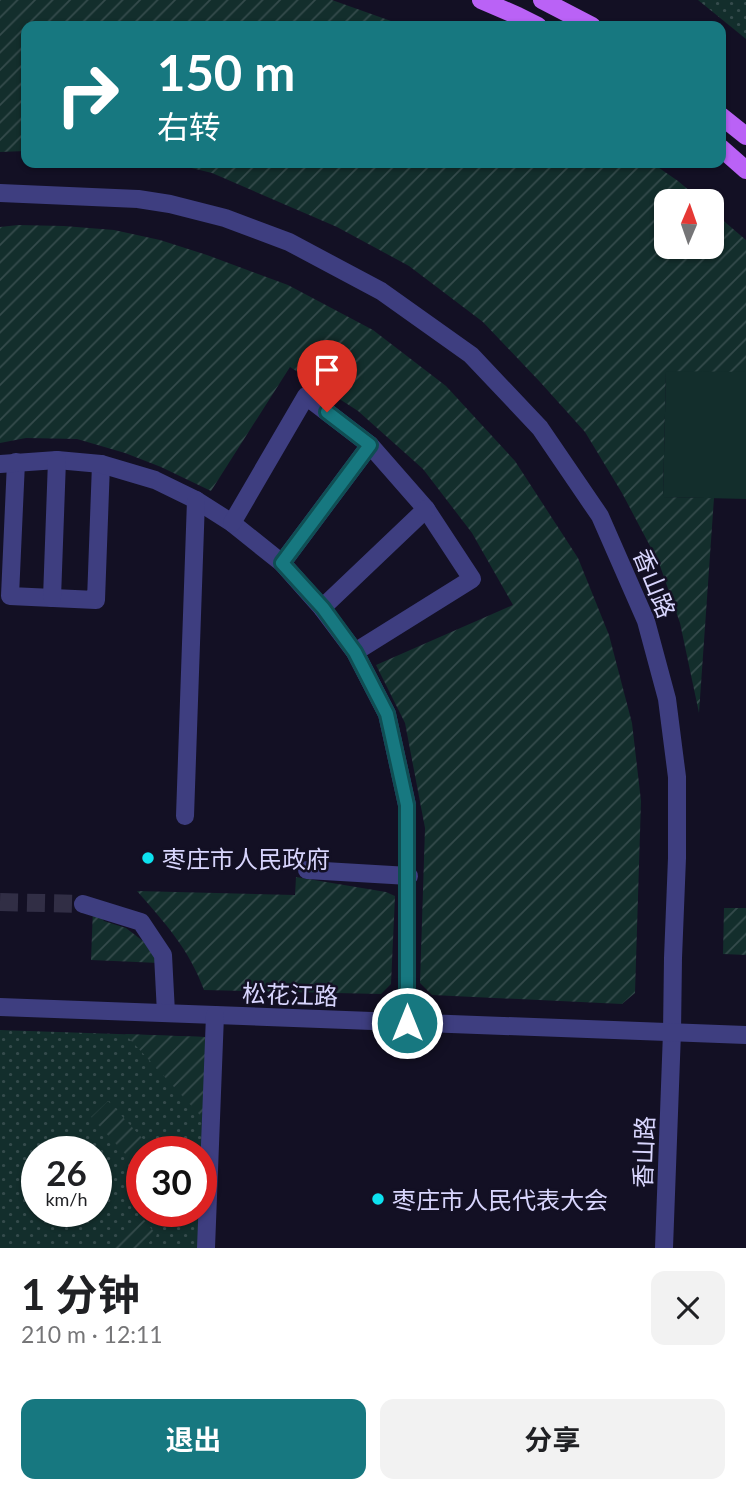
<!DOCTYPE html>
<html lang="zh">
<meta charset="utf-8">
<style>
:root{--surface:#fff;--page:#f2f2f2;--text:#202124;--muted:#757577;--accent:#177880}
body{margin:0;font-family:Lato,"Noto Sans SC",sans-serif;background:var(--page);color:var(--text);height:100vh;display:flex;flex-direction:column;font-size:26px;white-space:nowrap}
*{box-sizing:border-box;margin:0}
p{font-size:23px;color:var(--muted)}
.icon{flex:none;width:38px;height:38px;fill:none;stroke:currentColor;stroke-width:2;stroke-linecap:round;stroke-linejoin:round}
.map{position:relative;height:1248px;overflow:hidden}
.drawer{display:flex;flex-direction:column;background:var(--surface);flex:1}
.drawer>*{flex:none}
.top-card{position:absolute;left:21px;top:21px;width:705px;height:147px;border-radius:14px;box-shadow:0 2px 5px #0004;background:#177880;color:#fff;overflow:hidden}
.needle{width:46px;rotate:2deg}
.fabs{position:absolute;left:654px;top:189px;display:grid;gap:14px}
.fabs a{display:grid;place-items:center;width:70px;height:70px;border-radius:14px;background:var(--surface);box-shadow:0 2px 5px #0004;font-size:35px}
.speed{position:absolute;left:21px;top:1136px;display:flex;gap:14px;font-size:35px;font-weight:700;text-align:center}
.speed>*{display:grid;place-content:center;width:91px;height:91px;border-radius:50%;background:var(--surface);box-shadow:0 2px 5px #0004;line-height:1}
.speed small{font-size:18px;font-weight:400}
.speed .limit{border:10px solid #d22;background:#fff;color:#111}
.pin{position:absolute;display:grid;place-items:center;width:60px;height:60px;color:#fff;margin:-72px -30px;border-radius:50% 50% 50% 0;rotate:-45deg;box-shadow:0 0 7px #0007}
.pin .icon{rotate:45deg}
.me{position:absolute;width:77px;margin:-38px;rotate:0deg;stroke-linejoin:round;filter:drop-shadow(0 0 5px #0008)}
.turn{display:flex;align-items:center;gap:24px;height:147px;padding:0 21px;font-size:32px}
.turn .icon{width:91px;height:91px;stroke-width:2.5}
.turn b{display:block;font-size:49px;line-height:60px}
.round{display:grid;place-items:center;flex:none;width:74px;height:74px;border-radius:14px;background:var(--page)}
.headline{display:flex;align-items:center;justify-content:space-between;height:119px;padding:0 21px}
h1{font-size:42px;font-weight:700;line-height:52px}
.cta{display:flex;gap:14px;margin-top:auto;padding:14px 21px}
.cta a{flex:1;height:80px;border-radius:14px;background:var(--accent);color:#fff;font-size:28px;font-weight:700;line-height:80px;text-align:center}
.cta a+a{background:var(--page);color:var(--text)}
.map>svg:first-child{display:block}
.park{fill:url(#park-dots);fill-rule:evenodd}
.garden{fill:url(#garden-furrows)}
.pitch{fill:#132e2c}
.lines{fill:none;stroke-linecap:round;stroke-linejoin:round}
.minor-tunnel{stroke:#312e45;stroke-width:18;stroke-dasharray:18 9;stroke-linecap:butt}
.minor{stroke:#3e3e80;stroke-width:18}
.major{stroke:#ba62f6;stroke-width:18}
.route-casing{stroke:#0f4e53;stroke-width:18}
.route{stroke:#177880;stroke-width:12}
.poi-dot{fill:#0de2f0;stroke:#131024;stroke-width:2.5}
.labels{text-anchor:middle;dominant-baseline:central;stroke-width:5;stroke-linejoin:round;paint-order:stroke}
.street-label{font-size:24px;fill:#d8d5fd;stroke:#131024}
.poi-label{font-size:24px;fill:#d8d5fd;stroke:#131024;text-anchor:start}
</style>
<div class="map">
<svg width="746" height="1248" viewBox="0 0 746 1248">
<defs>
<pattern id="park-dots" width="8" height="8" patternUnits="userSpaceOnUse" patternTransform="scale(1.75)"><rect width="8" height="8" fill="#132e2c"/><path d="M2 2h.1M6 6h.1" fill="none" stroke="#354b4c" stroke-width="1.8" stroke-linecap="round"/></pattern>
<pattern id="garden-furrows" width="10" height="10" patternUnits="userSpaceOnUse" patternTransform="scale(1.75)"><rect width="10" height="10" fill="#132e2c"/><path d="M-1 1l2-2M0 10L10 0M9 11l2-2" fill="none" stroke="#354b4c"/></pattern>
</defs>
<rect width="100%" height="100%" fill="#131024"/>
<g class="park">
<polygon points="698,0 746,0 746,39"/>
<path d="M0 1030 205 1037V1248H0ZM37 1152H96V1211H37ZM142 1152H201V1211H142Z"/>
</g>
<g class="garden">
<polygon points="0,0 332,0 405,26 26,26 26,151 0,152"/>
<polygon points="171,163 652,163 678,181 702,201 667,201 667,247 712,247 712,211 746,240 746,372 666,372 663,497 714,498 699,713 680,623 659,563 622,493 585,432 541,383 483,322 409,266 337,227 212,173"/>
<polygon points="18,225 64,226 114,230 160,240 207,255 288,285 373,330 446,386 515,461 578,558 609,635 632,723 641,801 635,993 622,1004 432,995 420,983 425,828 405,723 376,665 513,605 472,533 423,469 358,411 290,367 211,491 161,467 125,453 77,439 26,438 0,443 0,227"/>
<path d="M296 877 386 892 395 896 391 984 381 994 204 990C189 949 165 923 137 891L295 895Z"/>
<polygon points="93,908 104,921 126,928 143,941 159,963 91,960"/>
<polygon points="724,908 746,908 746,955 723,954"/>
<polygon points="125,1034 205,1037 213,1048 210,1126"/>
<polygon points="108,1101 154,1151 142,1152 142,1172 91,1117"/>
<polygon points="142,1218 157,1235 143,1248 109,1248"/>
</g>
<polygon class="pitch" points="666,371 746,372 746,499 663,497"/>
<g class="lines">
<polyline class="minor-tunnel" points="0,902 83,904"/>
<g class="minor">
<polyline points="0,193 138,199 170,204 225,218 289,242 381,291 471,355 540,428 600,516 646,621 667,699 677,777 677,858 673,958 672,1032 664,1248"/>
<polyline points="16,462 10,596 96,600 101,464"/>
<polyline points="0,464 57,460 101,464 155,480 196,500 232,523 282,563 322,608 355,652 387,714 407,805 407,1022"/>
<polyline points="232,523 306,396 370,445 426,509 472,579 355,652"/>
<polyline points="282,563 370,445"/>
<polyline points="52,598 57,460"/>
<polyline points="322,608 426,509"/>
<polyline points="185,816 196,500"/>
<polyline points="307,870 409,876"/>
<polyline points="83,904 141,922 163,955 166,1013"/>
<polyline points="0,1007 746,1035"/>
<polyline points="206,1248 215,1015"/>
</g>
<g class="major">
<polyline points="481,0 518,16 538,26"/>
<polyline points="542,0 592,26"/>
<polyline points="721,116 746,136"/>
<polyline points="721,148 746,170"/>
</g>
</g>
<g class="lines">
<g class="route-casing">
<polyline id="route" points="327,412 370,445 282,563 323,608 355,652 387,714 407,805 407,1023"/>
</g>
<use href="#route" class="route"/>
</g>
<g class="poi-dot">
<circle cx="148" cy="858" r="7"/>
<circle cx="378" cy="1199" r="7"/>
</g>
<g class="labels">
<g class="street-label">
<text transform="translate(655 583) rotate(68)">香山路</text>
<text transform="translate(290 994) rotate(2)">松花江路</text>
<text transform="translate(643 1152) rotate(-88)">香山路</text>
</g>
<g class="poi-label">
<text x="162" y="858">枣庄市人民政府</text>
<text x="392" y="1199">枣庄市人民代表大会</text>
</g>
</g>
</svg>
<div class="fabs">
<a><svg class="needle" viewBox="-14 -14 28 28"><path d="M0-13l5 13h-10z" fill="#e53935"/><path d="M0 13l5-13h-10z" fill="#757577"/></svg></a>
</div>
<div class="speed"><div>26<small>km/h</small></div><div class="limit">30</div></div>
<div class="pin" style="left:327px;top:412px;background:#d93025"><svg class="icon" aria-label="arrive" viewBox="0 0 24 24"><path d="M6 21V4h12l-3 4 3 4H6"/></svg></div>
<svg class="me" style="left:407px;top:1023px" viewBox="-20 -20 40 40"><circle r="17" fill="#177880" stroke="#fff" stroke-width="3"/><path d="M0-11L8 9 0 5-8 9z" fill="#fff"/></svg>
<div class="top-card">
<div class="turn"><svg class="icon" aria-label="right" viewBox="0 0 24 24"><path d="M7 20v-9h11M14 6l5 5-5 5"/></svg><div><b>150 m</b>右转</div></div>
</div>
</div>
<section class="drawer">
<div class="headline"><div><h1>1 分钟</h1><p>210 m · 12:11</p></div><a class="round"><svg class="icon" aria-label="close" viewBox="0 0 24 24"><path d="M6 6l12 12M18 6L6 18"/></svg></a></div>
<div class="cta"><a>退出</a><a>分享</a></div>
</section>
